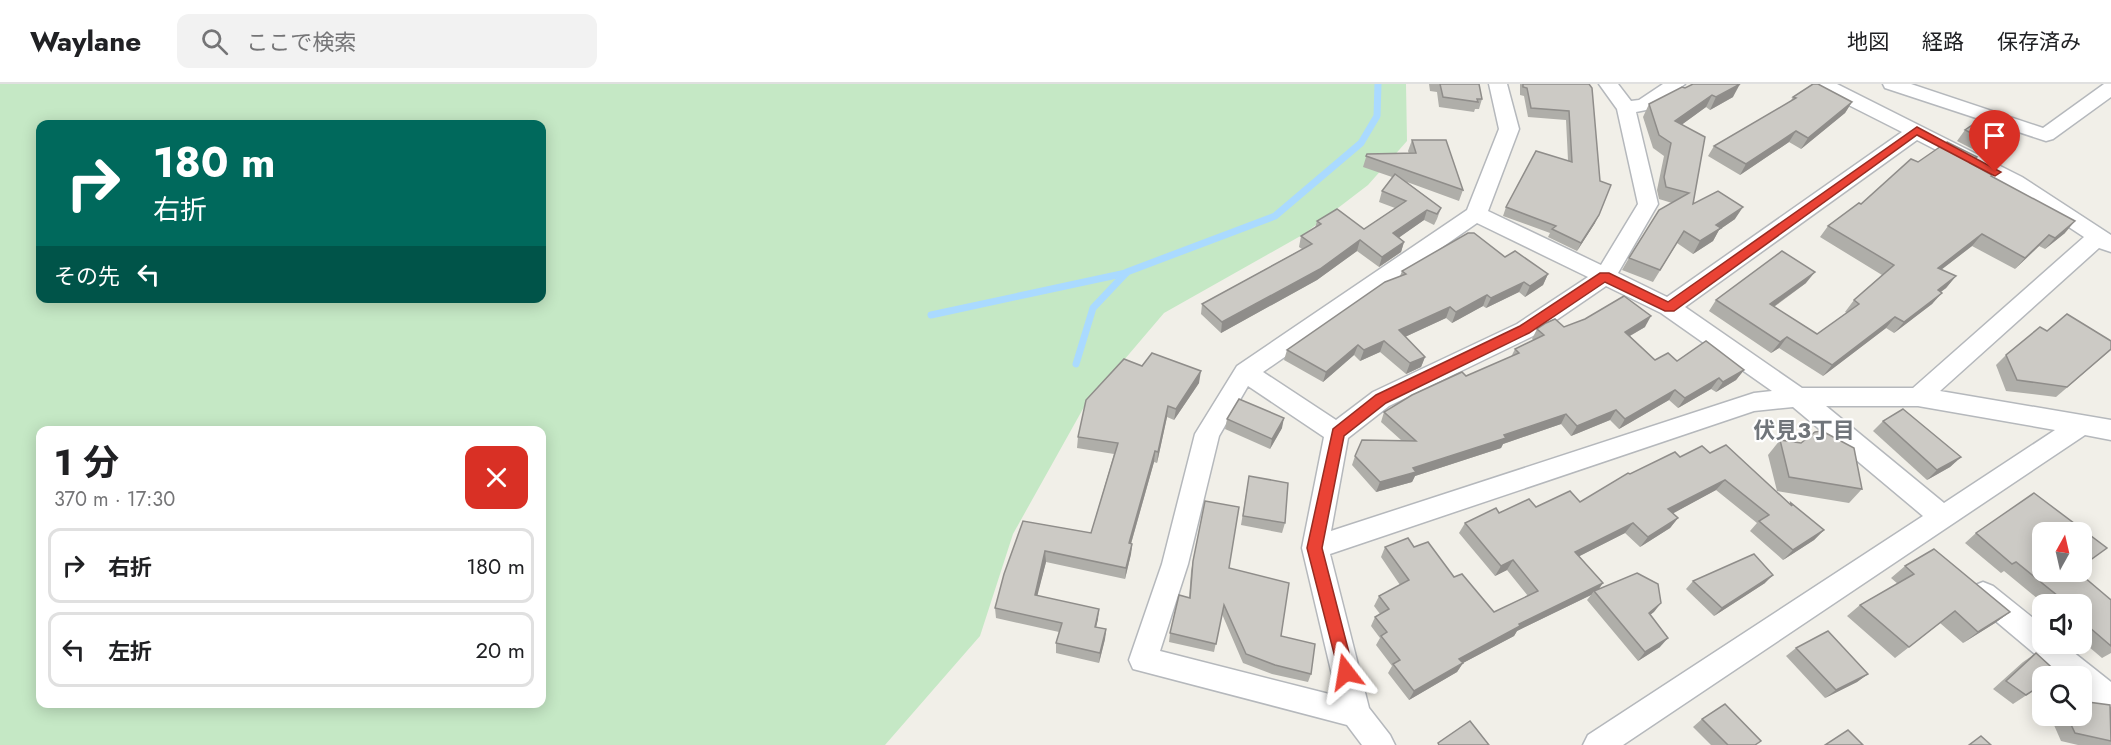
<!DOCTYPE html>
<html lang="ja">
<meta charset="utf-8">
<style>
:root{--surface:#fff;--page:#f2f2f2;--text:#202124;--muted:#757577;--line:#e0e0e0}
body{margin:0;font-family:Jost,"Noto Sans JP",sans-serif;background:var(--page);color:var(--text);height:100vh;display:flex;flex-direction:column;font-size:22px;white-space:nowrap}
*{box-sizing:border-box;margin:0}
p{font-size:20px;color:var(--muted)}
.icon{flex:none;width:33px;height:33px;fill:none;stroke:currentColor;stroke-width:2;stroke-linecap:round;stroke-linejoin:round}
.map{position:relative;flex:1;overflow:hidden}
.sheet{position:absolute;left:36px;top:342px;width:510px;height:282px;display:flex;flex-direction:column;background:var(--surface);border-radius:12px;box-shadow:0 3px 15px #0003}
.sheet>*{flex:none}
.hud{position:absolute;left:36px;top:36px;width:510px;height:183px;border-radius:12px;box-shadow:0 3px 15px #0003;background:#00695c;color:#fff;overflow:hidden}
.needle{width:39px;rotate:8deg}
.tools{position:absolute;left:2032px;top:438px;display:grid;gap:12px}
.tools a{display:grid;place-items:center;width:60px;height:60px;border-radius:12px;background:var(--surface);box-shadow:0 3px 15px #0003;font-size:30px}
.pin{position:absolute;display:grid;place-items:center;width:51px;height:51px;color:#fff;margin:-62px -26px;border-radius:50% 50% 50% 0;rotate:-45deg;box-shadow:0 0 6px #0007}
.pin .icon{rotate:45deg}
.me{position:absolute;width:66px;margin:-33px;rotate:346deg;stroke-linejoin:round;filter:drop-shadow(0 0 4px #0008)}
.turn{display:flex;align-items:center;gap:21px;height:126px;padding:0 18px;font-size:27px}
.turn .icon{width:78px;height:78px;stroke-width:2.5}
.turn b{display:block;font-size:42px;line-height:51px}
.then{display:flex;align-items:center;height:57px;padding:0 18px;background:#0003;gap:12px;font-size:22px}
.round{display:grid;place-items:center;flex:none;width:63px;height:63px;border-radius:12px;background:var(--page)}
.overview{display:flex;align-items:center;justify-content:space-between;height:102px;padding:0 18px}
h1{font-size:36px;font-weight:700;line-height:45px}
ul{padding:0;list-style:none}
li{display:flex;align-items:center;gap:18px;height:75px;margin:0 12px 9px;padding:0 6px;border:3px solid var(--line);border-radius:12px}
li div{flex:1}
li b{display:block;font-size:22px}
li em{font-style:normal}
header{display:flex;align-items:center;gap:36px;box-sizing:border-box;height:84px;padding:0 30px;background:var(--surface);border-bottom:2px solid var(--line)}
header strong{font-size:28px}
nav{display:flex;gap:33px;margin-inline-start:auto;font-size:21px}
.search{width:420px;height:54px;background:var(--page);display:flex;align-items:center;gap:15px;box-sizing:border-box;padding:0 21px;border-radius:12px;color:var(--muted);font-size:22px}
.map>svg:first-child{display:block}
.green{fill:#c5e8c5;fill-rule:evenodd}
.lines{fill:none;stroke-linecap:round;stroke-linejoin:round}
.stream{stroke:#aadaff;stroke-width:7}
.street-casing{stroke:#b5b8bc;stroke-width:3}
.street{fill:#fff;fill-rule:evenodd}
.wall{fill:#afaea9}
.shaded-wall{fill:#8f8d8a}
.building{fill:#cccac5;stroke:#8f8d8a;stroke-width:1.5}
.route{fill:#ea4335;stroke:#982c22;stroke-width:1.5}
.labels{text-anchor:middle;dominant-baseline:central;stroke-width:4.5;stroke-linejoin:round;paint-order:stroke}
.neighbourhood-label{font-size:22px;font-weight:bold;fill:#70757a;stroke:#fff}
</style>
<header>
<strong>Waylane</strong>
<div class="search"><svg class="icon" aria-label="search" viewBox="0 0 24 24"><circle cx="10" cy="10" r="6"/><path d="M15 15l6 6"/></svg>ここで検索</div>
<nav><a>地図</a><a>経路</a><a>保存済み</a></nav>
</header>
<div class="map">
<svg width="2111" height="661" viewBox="0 0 2111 661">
<rect width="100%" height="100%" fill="#f1efe8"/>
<path class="green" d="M0 0H1406L1407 57 1368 101 1304 150 1164 229 1084 323 1013 450 980 552 885 661H0ZM40 40H542V214H40ZM40 346H542V620H40Z"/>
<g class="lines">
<g class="stream">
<polyline points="931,231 1126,189"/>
<polyline points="1076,280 1093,224 1127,188 1275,132 1361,59 1377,32 1378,0"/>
</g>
<g class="street-casing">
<g id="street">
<path d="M1489 0H1507L1519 45 1488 127 1601 181 1638 120 1617 25 1599 0H1618L1631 17 1639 16 1663 0H1685L1651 25 1636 28 1658 120 1618 189 1667 213 1902 48 1815 4 1813 0H1837L2022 93 2111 151V168L2099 164 1940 307 2111 336V356L2085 351 1623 661H1583L1588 651 1923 432 1793 323 1754 327 1330 470 1369 624 1390 651 1395 661H1362L1347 641 1133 585 1129 576 1162 480 1195 350 1237 282 1467 126 1499 45ZM1917 56 2008 103 2084 153 1913 304H1802L1685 223ZM1477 139 1588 193 1517 240 1373 308 1336 336 1263 288ZM1606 202 1661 229 1772 307 1754 309 1331 447 1348 354 1389 322 1533 252ZM1248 302 1324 353 1302 464 1337 612 1160 567 1188 480 1219 352ZM1826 322H1918L2055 346 1944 419Z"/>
<polygon points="1883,0 1911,0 2043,44 2104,0 2111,0 2111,13 2053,55 2046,57 1885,4"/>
<polygon points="1983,498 1993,502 2043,542 2043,560 2063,560 2111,598 2111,629 2101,626 2082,610 2082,592 2061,592 1973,518 1970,510 1973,502"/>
</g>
</g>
<use href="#street" class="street"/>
</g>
<g class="wall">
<polygon points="1429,0 1479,0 1482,15 1479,25 1475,25 1474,28 1439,23 1437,8 1430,7"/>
<polygon points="1520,0 1589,0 1595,139 1577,167 1548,153 1550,149 1503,132 1506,123 1568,76 1566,36 1528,33 1524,12 1520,11"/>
<polygon points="1685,4 1733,13 1710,26 1706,23 1681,41 1693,120 1735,135 1719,146 1713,157 1693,170 1677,159 1653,198 1622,186 1629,174 1672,119 1659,115 1657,106 1664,72 1653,64 1643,33 1649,20"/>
<polygon points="1793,13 1852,18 1845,29 1801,65 1789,58 1740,91 1708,72 1714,62 1790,18"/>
<polygon points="1965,46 1999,60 1984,71 1957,57"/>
<polygon points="1412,56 1463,106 1459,117 1407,98 1441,124 1437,135 1434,141 1424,136 1399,153 1404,158 1401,168 1379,183 1357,167 1317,196 1221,249 1201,230 1202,220 1302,165 1299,163 1301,152 1315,144 1317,137 1364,145 1395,124 1379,118 1382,107 1392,93 1363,83 1367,70 1409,70 1408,67"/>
<polygon points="1918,78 1971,80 1991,92 2065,149 2045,165 2039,162 2015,185 1972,162 1941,186 1956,192 1946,204 1941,208 1932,220 1894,249 1886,244 1823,292 1779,264 1771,269 1709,227 1716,216 1806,199 1774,223 1817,250 1847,229 1845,228 1854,216 1882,191 1820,153 1828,142 1861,120"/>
<polygon points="1505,173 1548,190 1543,201 1525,213 1519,208 1486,224 1483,222 1452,239 1446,234 1405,253 1425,273 1421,283 1406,290 1380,268 1360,277 1354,271 1323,298 1284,276 1287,266 1400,192 1402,187"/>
<polygon points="1564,243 1645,243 1630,252 1655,276 1677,277 1744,286 1736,296 1716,308 1711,305 1678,324 1669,316 1619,345 1610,336 1571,352 1561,340 1503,360 1501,364 1415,392 1412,398 1376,408 1352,381 1355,372 1401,356 1381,338 1384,328 1511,273 1515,265 1533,256 1532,255 1537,245"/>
<polygon points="2047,247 2111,266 2056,313 2006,307 1996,281 2006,271"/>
<polygon points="1142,282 1199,299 1174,336 1167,333 1157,379 1154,378 1131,460 1132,460 1131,470 1125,495 1046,478 1037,511 1098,535 1096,543 1106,545 1105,555 1099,579 1056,569 1056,559 1059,548 996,534 995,524 1023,437 1091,449 1114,370 1077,364 1078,353"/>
<polygon points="1227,335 1282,344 1270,365 1225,345"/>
<polygon points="1883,337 1961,373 1950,383 1927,396 1873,347"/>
<polygon points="1780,356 1862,405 1849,419 1777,407 1768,371"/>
<polygon points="1710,369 1790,420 1791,419 1824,446 1814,456 1783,476 1750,447 1757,439 1716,406 1673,429 1678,434 1670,444 1640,463 1625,449 1579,472 1603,499 1598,505 1661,519 1650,531 1660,563 1638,577 1587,516 1591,511 1517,547 1514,552 1463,579 1457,588 1409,616 1388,589 1392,582 1376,561 1380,554 1371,542 1375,533 1380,530 1374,522 1379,512 1400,501 1381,473 1385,463 1414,463 1454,493 1494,528 1528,512 1507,486 1495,492 1459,449 1465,439 1499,429 1580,418 1630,390 1680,373"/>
<polygon points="1249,392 1285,439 1282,449 1241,441"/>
<polygon points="1205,417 1229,484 1311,590 1308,598 1272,590 1243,579 1222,530 1214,568 1169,558 1170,549 1189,514 1191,487"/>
<polygon points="1976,449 2043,488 2111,515 2111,569 2102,574 2082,557 2082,520 2044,520 2004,487 2001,489 1965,459"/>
<polygon points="1905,482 2010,528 1995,539 1963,559 1940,539 1895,574 1847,532 1860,521 1898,500 1891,494"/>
<polygon points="1693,497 1765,499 1714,532 1686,505"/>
<polygon points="1796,564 1868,590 1857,598 1825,614 1786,572"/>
<polygon points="2036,569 2043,592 2043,613 2039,603 2013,620 1993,605 2023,578"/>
<polygon points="2088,618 2111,623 2111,661 2078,661 2061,657 2050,632 2082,632"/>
<polygon points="1702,635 1756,661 1711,661 1693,643"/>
</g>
<g class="shaded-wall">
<polygon points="1740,0 1733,13 1710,26 1716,13"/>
<polygon points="1712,11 1706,23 1669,50 1675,37"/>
<polygon points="1852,18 1845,29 1801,65 1808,54"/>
<polygon points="1796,47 1789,58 1740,91 1746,80"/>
<polygon points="2008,49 1999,60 1984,71 1993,60"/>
<polygon points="1743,123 1735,135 1719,146 1713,157 1693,170 1700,157 1716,141"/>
<polygon points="1427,126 1424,136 1390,160 1393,149"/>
<polygon points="1599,131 1595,139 1577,167 1581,159"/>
<polygon points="2075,137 2065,149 2045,165 2055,154"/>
<polygon points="1982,150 1972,162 1929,195 1938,184"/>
<polygon points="2049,151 2039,162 2015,185 2025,174"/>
<polygon points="1360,156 1357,167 1317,196 1221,249 1222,238"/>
<polygon points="1404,158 1401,168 1379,183 1382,173"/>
<polygon points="1815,188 1806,199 1762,231 1770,220"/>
<polygon points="1548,190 1543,201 1525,213 1530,202"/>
<polygon points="1956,192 1946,204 1928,217 1938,206"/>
<polygon points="1524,198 1519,208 1486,224 1491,214"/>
<polygon points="1942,209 1932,220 1894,249 1904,238"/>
<polygon points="1487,211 1483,222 1452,239 1456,228"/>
<polygon points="1450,223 1446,234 1396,257 1399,246"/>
<polygon points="1651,232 1645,243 1619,258 1625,248"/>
<polygon points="1895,233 1886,244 1823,292 1832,281"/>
<polygon points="1787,253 1779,264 1771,269 1780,258"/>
<polygon points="1384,257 1380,268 1360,277 1364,266"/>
<polygon points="1358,261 1354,271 1323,298 1326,288"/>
<polygon points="1425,273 1421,283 1406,290 1410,279"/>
<polygon points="1744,286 1736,296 1716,308 1723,298"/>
<polygon points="1201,287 1199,299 1174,336 1176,325"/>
<polygon points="1719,294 1711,305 1678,324 1685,314"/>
<polygon points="1675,306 1669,316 1619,345 1625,335"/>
<polygon points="1168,322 1167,333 1157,379 1158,368"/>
<polygon points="1616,326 1610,336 1571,352 1577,342"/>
<polygon points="1566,330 1561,340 1503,360 1501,364 1415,392 1412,398 1376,408 1380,398 1413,384 1504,351"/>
<polygon points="1284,334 1282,344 1270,365 1272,355"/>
<polygon points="1155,367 1154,378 1128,470 1129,459"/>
<polygon points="1961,373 1950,383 1927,396 1937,386"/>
<polygon points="1725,396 1716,406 1661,436 1668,425"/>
<polygon points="1678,434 1670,444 1640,463 1648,453"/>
<polygon points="1633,439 1625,449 1568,478 1575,468"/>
<polygon points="1824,446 1814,456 1783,476 1793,466"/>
<polygon points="1132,460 1131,470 1125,495 1126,484"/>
<polygon points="1045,467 1046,478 1035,521 1035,511"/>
<polygon points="1513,476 1507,486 1495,492 1501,482"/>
<polygon points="1773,491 1765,499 1714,532 1722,524"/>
<polygon points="1603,499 1596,509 1594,507 1591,511 1517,547 1514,552 1463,579 1457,588 1409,616 1414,607 1459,575 1519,540"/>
<polygon points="1661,519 1654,528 1641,538 1649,529"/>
<polygon points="1099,525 1098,535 1094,552 1095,543"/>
<polygon points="2010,528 1995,539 1963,559 1978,548"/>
<polygon points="1106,545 1105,555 1099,579 1100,569"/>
<polygon points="1668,554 1660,563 1638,577 1645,568"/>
<polygon points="1868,590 1857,598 1825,614 1836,606"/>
</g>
<g class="building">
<polygon points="1440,0 1479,0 1482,15 1477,15 1478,18 1443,13"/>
<polygon points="1523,0 1589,0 1592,4 1600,97 1611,101 1599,131 1581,159 1552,145 1556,142 1506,123 1536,67 1572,78 1569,27 1531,24 1527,4 1523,3"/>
<polygon points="1693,0 1740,0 1716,13 1712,11 1675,37 1705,53 1693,120 1718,107 1743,123 1716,141 1721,144 1700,157 1684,147 1660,186 1629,174 1659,126 1689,109 1666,103 1664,93 1671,59 1659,51 1649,20 1682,3 1685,4"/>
<polygon points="1813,0 1818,0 1852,18 1808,54 1796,47 1746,80 1714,62 1796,14 1793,13"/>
<polygon points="1981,35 2008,49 1993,60 1965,46"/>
<polygon points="1412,56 1446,56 1463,106 1366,72 1367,70 1416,69"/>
<polygon points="1947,58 1977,73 1970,79 1992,91 1991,92 2075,137 2055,154 2049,151 2025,174 1982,150 1938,184 1956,192 1938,206 1942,209 1904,238 1895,233 1832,281 1787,253 1780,258 1716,216 1782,167 1815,188 1770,220 1817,250 1859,220 1854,216 1894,181 1828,142 1859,119 1861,120 1911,75 1918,78"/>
<polygon points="1395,90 1441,124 1437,130 1427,126 1393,149 1404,158 1382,173 1360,156 1320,185 1222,238 1202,220 1312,160 1301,152 1321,140 1317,137 1337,125 1364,145 1406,117 1382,107"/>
<polygon points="1468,149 1474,149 1505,173 1515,167 1548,190 1530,202 1524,198 1491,214 1487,211 1456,228 1450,223 1399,246 1425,273 1410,279 1384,257 1364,266 1358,261 1326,288 1287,266 1385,198 1406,190 1402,187"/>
<polygon points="1624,212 1651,232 1625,248 1655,276 1668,269 1677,277 1706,257 1744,286 1723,298 1719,294 1685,314 1675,306 1625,335 1616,326 1577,342 1566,330 1504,351 1506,354 1413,384 1416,388 1380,398 1355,372 1362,356 1416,357 1384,328 1412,311 1462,288 1466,292 1519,269 1515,265 1544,251 1537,245 1546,239 1555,235 1564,243 1585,235"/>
<polygon points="2067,230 2111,257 2111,265 2067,303 2017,296 2006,271 2040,243 2047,247"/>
<polygon points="1152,269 1201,287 1176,325 1168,322 1158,368 1155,367 1129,459 1132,460 1126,484 1045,467 1035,511 1099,525 1095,543 1106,545 1100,569 1056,559 1062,539 995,524 1004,490 1023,437 1091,449 1118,359 1078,353 1086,316 1124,275 1142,282"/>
<polygon points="1239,315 1284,334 1272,355 1227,335"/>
<polygon points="1903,325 1961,373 1937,386 1883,337"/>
<polygon points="1822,347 1854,364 1862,405 1789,393 1780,356 1801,359 1815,348"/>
<polygon points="1726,361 1792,422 1791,419 1824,446 1793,466 1759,437 1769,431 1725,396 1668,425 1678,434 1648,453 1633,439 1575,468 1603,499 1519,540 1520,542 1459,575 1463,579 1414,607 1393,580 1400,576 1381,552 1387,548 1375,533 1389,525 1379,512 1409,496 1385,463 1408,454 1414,463 1428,458 1454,493 1462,490 1494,528 1538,507 1513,476 1501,482 1465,439 1496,424 1499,429 1529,415 1536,423 1570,407 1580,418 1628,389 1630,390 1675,368 1680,373 1702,362 1710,369"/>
<polygon points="1249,392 1288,399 1285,439 1243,432"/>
<polygon points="2034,409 2107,464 2082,482 2082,448 2043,448 2043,488 2078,488 2111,516 2111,562 2082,537 2082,520 2068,520 2016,478 2012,480 1976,449"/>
<polygon points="1205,417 1239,423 1229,484 1289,499 1281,552 1315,560 1311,590 1275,581 1246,570 1224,521 1216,560 1170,549 1179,511 1190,514 1193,477"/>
<polygon points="1934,465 2010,528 1978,548 1955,527 1909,563 1860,521 1914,490 1905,482"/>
<polygon points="1754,470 1773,491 1722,524 1693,497"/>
<polygon points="1637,489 1658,500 1661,519 1649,529 1668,554 1645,568 1594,507"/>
<polygon points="1828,547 1868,590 1836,606 1796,564"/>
<polygon points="2036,569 2061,592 2043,592 2043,600 2026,611 2006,597"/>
<polygon points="2082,613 2088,618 2110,621 2111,657 2075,649 2067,632 2082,632"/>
<polygon points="1725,620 1761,657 1755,661 1728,661 1702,635"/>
<polygon points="1470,637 1489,661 1439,661 1438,659"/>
<polygon points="1848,646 1863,661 1825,661"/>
<polygon points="1981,652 1991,661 1969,661"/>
</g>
<polygon class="route" points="1917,43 2001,88 1995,92 1991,90 1917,51 1674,227 1665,227 1605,198 1529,249 1386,319 1344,352 1322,464 1354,588 1351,593 1346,596 1340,593 1307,464 1333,345 1376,311 1520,242 1600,189 1609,189 1668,218"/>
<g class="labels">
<g class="neighbourhood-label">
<text x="1804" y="346">伏見3丁目</text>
</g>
</g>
</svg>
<div class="tools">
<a><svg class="needle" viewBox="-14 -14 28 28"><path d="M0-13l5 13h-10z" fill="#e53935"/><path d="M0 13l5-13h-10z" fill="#757577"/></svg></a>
<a><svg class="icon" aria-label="sound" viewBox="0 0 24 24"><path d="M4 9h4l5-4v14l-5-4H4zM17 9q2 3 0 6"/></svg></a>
<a><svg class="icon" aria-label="search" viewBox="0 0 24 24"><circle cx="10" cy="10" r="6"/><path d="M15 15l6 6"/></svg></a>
</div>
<div class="pin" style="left:1995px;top:88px;background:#d93025"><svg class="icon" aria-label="arrive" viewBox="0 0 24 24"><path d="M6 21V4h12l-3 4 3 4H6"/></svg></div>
<svg class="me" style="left:1346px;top:588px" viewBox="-20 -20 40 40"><path d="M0-17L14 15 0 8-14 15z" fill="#ea4335" stroke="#fff" stroke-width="4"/></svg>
<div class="hud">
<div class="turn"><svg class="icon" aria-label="right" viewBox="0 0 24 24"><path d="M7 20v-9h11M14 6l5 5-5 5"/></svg><div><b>180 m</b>右折</div></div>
<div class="then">その先<svg class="icon" aria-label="left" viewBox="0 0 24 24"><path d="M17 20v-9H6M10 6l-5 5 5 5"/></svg></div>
</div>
<section class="sheet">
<div class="overview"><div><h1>1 分</h1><p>370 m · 17:30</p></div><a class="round" style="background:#d93025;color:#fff"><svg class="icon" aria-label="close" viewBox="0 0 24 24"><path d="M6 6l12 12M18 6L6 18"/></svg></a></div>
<ul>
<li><svg class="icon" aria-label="right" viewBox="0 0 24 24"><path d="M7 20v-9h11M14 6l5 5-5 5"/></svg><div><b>右折</b></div><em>180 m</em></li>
<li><svg class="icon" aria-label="left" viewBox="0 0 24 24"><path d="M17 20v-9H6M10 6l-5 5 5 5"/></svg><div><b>左折</b></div><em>20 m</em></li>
</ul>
</section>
</div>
